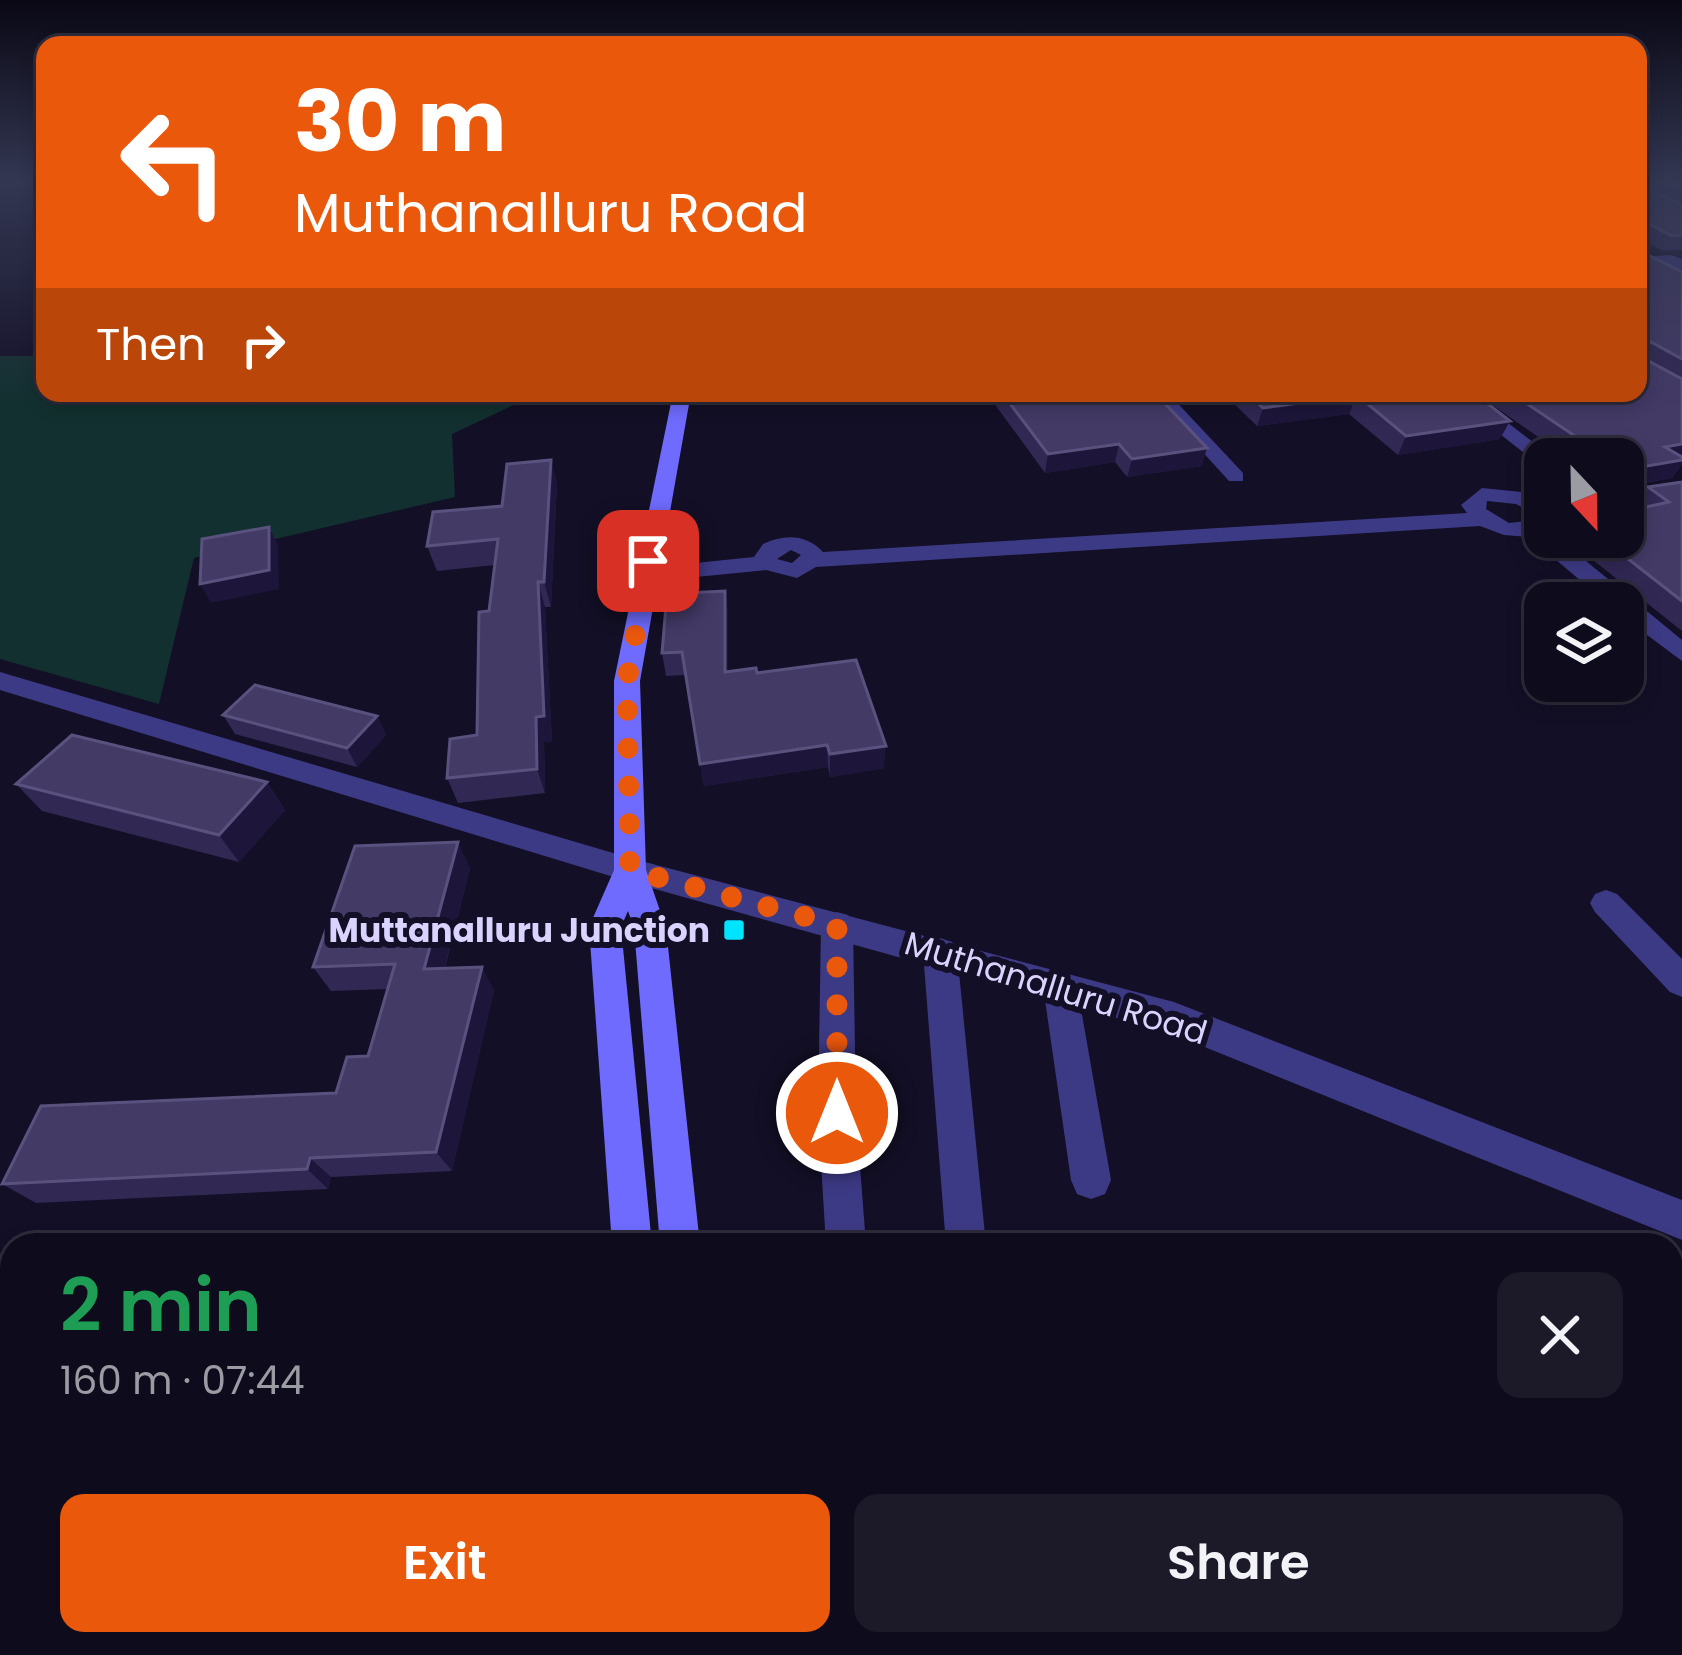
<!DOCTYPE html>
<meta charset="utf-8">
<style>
:root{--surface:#0e0b1c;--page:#1c1929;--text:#f1f3f6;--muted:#9b9ba3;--line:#2e2b3b;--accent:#ea580c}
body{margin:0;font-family:Poppins,sans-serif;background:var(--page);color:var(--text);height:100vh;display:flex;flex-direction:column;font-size:45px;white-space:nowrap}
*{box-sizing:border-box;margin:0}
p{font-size:39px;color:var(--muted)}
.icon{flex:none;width:66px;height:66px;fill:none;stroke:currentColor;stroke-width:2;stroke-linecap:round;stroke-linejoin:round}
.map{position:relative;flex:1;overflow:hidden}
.sheet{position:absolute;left:0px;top:1233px;width:1683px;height:423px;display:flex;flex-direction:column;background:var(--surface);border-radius:36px 36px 0 0;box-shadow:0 6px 18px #0003,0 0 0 3px var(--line)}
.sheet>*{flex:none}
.guide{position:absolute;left:36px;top:36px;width:1611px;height:366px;border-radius:24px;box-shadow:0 6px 18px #0003,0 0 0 3px var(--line);background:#ea580c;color:#fff;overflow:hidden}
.needle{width:78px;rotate:158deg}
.buttons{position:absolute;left:1524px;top:438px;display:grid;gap:24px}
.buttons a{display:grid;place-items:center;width:120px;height:120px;border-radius:24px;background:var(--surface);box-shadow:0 6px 18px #0003,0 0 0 3px var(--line);font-size:60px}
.pin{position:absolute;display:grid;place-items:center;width:102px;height:102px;color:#fff;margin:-51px;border-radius:24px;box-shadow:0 6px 18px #0006}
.me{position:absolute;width:132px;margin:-66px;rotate:0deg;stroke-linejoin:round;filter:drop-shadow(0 0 9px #0008)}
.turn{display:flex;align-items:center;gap:42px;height:252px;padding:0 60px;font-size:54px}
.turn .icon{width:156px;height:156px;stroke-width:2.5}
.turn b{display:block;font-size:84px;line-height:102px}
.then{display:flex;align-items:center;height:114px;padding:0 60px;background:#0003;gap:24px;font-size:45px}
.round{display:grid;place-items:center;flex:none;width:126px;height:126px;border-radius:24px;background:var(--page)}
.summary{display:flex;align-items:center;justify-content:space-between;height:204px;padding:0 60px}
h1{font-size:72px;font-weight:600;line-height:90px;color:#1e9e55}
.action{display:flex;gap:24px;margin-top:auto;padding:24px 60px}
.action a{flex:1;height:138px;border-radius:24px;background:var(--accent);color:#fff;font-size:48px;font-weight:600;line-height:138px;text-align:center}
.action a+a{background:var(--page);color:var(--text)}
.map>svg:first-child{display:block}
.green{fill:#12302f}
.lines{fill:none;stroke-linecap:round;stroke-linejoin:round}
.service{fill:#3d3a85;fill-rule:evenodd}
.minor{fill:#3d3a85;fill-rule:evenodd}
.tertiary{fill:#3d3a85;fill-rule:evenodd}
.secondary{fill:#6f6bff;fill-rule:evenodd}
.wall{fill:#312854}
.shaded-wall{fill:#1d163a}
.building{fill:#433a66;stroke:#5a527e;stroke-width:3}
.route{stroke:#ea580c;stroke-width:21;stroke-dasharray:0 37.8}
.poi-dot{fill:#00e5ff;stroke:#130f26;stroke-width:4.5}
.labels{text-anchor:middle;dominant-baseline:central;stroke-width:12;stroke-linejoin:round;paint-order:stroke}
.poi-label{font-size:33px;font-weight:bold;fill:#d9d4ff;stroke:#130f26;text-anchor:end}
.street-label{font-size:33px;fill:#d9d4ff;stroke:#130f26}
</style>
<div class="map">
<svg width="1682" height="1655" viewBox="0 0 1682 1655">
<rect width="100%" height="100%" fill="#130f26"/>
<polygon class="green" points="0,356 45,356 45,393 508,393 520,402 452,434 455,497 194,558 159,704 0,659"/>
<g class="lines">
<polygon class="service" points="1150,1644 1178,1644 1181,1655 1153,1655"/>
<g class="minor">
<polygon points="1671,255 1682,259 1682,270 1669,265 1638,267 1638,257"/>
<polygon points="1149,393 1168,393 1243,473 1243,481 1229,481"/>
<polygon points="1448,393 1469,393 1555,459 1545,459 1545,466 1538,464"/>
<polygon points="1682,481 1682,493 1623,503 1623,491"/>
<path d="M1482 488 1530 493 1545 503V537H1557L1682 640V661L1623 617V603H1607L1529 537 1504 535 1480 526 816 567 797 578 766 570 646 582 634 575 646 568 754 557 763 544C785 534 806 534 823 552L1467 513 1461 505ZM1487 501 1516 504 1544 519 1509 523 1486 509ZM791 550 801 555 792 563 777 559Z"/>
<polygon points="1606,890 1617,894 1682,959 1682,997 1670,992 1595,912 1590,903 1595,894"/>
<polygon points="837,912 848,915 853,925 856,1113 866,1245 826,1245 818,1113 821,925 826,915"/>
<polygon points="940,938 952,942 957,952 986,1245 946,1245 923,952 928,942"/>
<polygon points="1060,971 1072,976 1077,986 1111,1180 1105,1194 1091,1199 1077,1194 1071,1180 1043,986 1048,976"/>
</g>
<polygon class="tertiary" points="0,672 630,858 1174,1002 1682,1200 1682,1240 1170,1033 630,882 0,690"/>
<g class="secondary">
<polygon points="673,393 691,393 640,681 646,870 666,928 700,1245 660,1245 634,928 628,911 621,927 652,1245 612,1245 589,927 614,870 614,681"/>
<polygon points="634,1644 684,1644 685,1655 633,1655"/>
<polygon points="692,1644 742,1644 744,1655 692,1655"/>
</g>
</g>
<g class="wall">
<polygon points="1638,180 1682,180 1682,250 1663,251 1638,238"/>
<polygon points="1638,250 1682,272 1682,464 1672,478 1623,487 1623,459 1570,459 1475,393 1638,393"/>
<polygon points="997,393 1159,393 1158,396 1202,466 1127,477 1115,462 1045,473 996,406"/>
<polygon points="1173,393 1474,393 1500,439 1398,455 1349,414 1257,426 1227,397 1184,403"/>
<polygon points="551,460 557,484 551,607 545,607 552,741 544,742 545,793 458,803 447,778 477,735 495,565 437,571 427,546 502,506"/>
<polygon points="1682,482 1682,631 1568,540 1570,537 1623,537 1640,508 1636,505 1648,487"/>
<polygon points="725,591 728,613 728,672 757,673 884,768 830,777 828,767 704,786 685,675 666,676 662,653"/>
<polygon points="223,715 377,716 386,735 357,767 235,734"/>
<polygon points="267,782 285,810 239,862 42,811 16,784"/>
<polygon points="470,868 445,968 494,990 452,1171 331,1177 328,1189 36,1203 2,1184 336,1093 368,1056 388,989 331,991 313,967"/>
</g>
<g class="shaded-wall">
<polygon points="1186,393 1228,393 1227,397 1184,403"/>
<polygon points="1357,395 1349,414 1257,426 1263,408"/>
<polygon points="1510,421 1500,439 1398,455 1406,436"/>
<polygon points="1119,444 1115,462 1045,473 1048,454"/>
<polygon points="1682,444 1682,464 1672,478 1623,486 1635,468 1665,447"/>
<polygon points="1207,448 1202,466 1127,477 1132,459"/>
<polygon points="551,460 557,484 551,607 544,582"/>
<polygon points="269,527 278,545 279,589 211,603 200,584"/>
<polygon points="538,582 545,607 552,741 544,742 545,793 537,769"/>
<polygon points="725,591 728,613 728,695 725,672"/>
<polygon points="377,716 386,735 357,767 347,748"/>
<polygon points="827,745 828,767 704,786 700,764"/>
<polygon points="886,746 884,768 830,777 830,754"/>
<polygon points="267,782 285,810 239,862 219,835"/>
<polygon points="458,842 470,868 438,993 424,969"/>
<polygon points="482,967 494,990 452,1171 436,1152"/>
<polygon points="310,1158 331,1177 328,1189 307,1169"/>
<rect x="575" y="1644" width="13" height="11"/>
</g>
<g class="building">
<polygon points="1638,180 1643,180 1644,188 1682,204 1682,235 1672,236 1638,218"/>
<polygon points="1662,180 1682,180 1682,188"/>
<polygon points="1638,250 1682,272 1682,359 1651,342 1645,343 1645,359 1682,379 1682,444 1665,447 1682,457 1682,460 1635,468 1631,474 1623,469 1623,459 1609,459 1511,393 1638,393"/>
<polygon points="1002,393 1155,393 1207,448 1132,459 1119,444 1048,454"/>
<polygon points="1247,393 1474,393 1510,421 1406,436 1357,395 1263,408"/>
<polygon points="551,460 544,582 538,582 544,716 536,717 537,769 447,778 450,739 477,735 479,612 489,611 498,539 427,546 433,512 502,506 507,464"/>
<polygon points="1682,482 1682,601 1600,537 1623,537 1623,512 1669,502 1648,487"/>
<polygon points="269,527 269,570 200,584 202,539"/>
<polygon points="725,591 725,672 756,668 757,673 856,660 886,746 830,754 827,745 700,764 682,652 662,653 667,594"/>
<polygon points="255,685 377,716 347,748 223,715"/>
<polygon points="72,735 267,782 219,835 16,784"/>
<polygon points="458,842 424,969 482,967 436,1152 310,1158 307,1169 2,1184 41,1106 336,1093 347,1057 368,1056 395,964 313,967 355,846"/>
<polygon points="417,1644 575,1644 575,1655 369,1655"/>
</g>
<linearGradient id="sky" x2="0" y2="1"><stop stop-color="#0a0815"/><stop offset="0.44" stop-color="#333752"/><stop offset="1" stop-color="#333752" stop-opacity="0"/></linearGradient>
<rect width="1682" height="412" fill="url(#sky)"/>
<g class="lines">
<polyline class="route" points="648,561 627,681 630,870 837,925 837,1113"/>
</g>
<rect class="poi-dot" x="722" y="918" width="24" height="24" rx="6"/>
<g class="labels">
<g class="poi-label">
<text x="710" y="930">Muttanalluru Junction</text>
</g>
<g class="street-label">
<text transform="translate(1056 988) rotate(17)">Muthanalluru Road</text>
</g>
</g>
</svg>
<div class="buttons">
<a><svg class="needle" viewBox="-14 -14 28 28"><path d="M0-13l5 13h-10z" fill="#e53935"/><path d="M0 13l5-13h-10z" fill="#9b9ba3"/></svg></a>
<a><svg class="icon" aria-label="layers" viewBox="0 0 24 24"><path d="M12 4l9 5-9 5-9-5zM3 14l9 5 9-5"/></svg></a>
</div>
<div class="pin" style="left:648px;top:561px;background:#d93025"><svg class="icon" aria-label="arrive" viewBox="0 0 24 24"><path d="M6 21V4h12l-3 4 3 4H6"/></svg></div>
<svg class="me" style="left:837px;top:1113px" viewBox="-20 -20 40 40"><circle r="17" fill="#ea580c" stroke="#fff" stroke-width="3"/><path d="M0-11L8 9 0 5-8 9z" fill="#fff"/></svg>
<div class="guide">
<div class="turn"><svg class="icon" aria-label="left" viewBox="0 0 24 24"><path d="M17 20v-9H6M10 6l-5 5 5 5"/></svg><div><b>30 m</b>Muthanalluru Road</div></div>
<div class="then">Then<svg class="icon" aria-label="right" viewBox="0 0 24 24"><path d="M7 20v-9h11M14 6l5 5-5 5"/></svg></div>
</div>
<section class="sheet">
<div class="summary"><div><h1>2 min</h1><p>160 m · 07:44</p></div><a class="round"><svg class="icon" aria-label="close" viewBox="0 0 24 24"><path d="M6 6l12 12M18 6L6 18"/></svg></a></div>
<div class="action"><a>Exit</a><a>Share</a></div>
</section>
</div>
